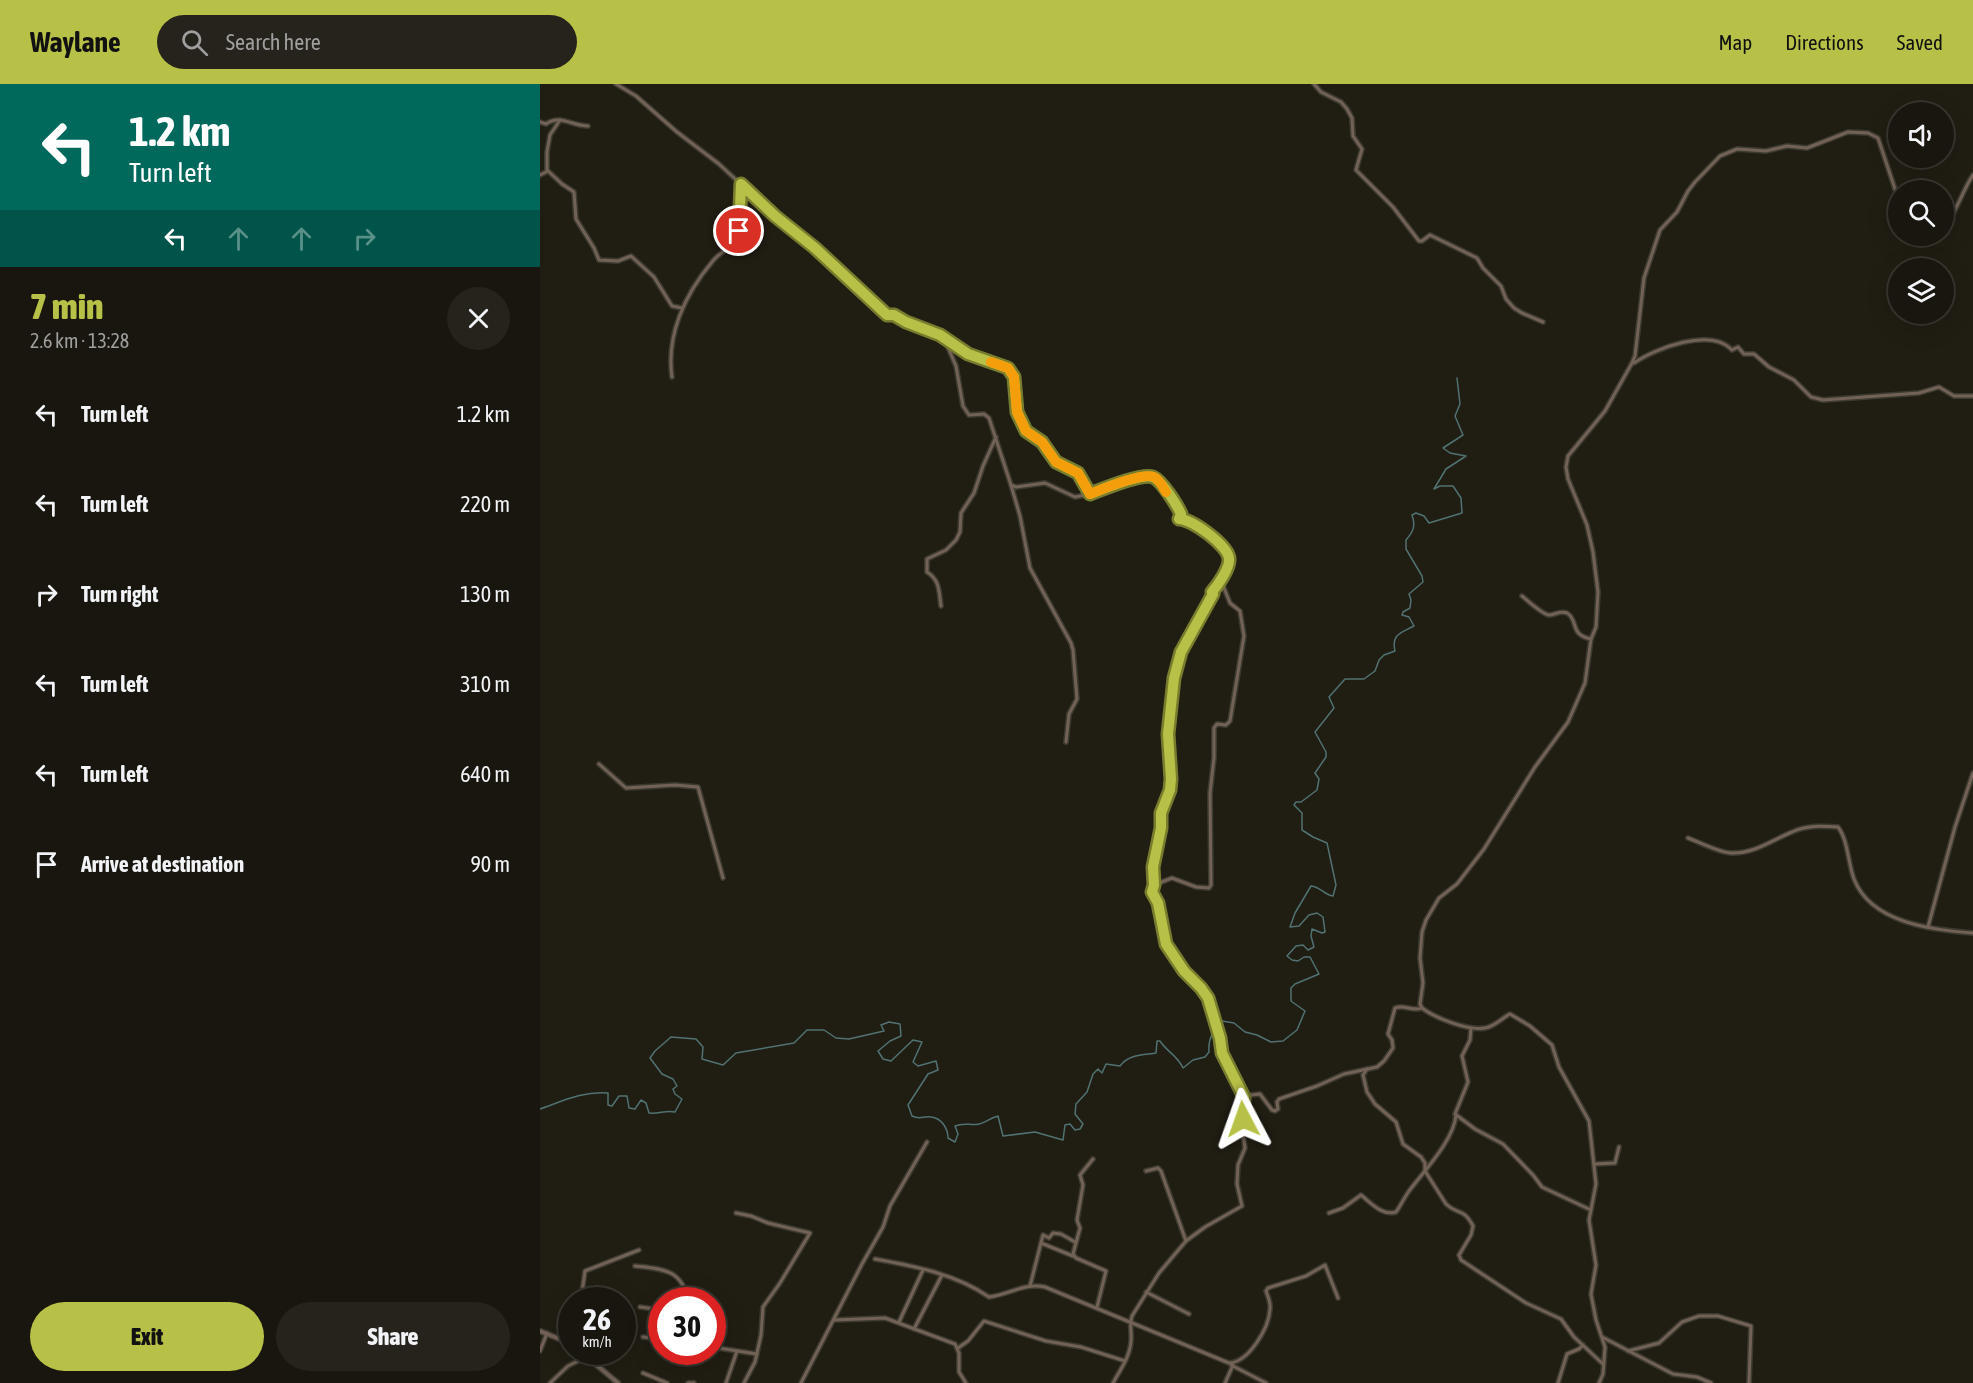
<!DOCTYPE html>
<meta charset="utf-8">
<style>
:root{--surface:#18160e;--page:#25231c;--text:#f1f3f6;--muted:#9f9f9e;--line:#36352e;--accent:#b8c147}
body{margin:0;font-family:"Asap Condensed",sans-serif;background:var(--page);color:var(--text);height:100vh;display:flex;flex-direction:column;font-size:22px;white-space:nowrap}
*{box-sizing:border-box;margin:0}
p{font-size:20px;color:var(--muted)}
.icon{flex:none;width:33px;height:33px;fill:none;stroke:currentColor;stroke-width:2;stroke-linecap:round;stroke-linejoin:round}
.map{position:relative;flex:1;overflow:hidden}
.details{display:flex;flex-direction:column;background:var(--surface);width:540px}
.details>*{flex:none}
.banner{background:#00695c;color:#fff;overflow:hidden}
.tools{position:absolute;left:1348px;top:18px;display:grid;gap:12px}
.tools a{display:grid;place-items:center;width:66px;height:66px;border-radius:50%;background:var(--surface);box-shadow:0 6px 24px #0002,0 0 0 2px var(--line);font-size:30px}
.speed{position:absolute;left:18px;top:1203px;display:flex;gap:12px;font-size:30px;font-weight:700;text-align:center}
.speed>*{display:grid;place-content:center;width:78px;height:78px;border-radius:50%;background:var(--surface);box-shadow:0 6px 24px #0002,0 0 0 2px var(--line);line-height:1}
.speed small{font-size:15px;font-weight:400}
.speed .limit{border:9px solid #d22;background:#fff;color:#111}
.pin{position:absolute;display:grid;place-items:center;width:51px;height:51px;color:#fff;margin:-26px;border:3px solid #fff;border-radius:50%;box-shadow:0 2px 6px #0007}
.me{position:absolute;width:66px;margin:-33px;rotate:356deg;stroke-linejoin:round;filter:drop-shadow(0 0 4px #0008)}
.turn{display:flex;align-items:center;gap:21px;height:126px;padding:0 30px;font-size:27px}
.turn .icon{width:78px;height:78px;stroke-width:2.5}
.turn b{display:block;font-size:42px;line-height:51px}
.lanes{display:flex;align-items:center;height:57px;padding:0 30px;background:#0003;justify-content:center;gap:30px;direction:ltr}
.lanes .off{opacity:.35}
.round{display:grid;place-items:center;flex:none;width:63px;height:63px;border-radius:32px;background:var(--page)}
.overview{display:flex;align-items:center;justify-content:space-between;height:102px;padding:0 30px}
h1{font-size:36px;font-weight:800;line-height:45px;color:var(--accent)}
.primary-button{display:flex;gap:12px;margin-top:auto;padding:12px 30px}
.primary-button a{flex:1;height:69px;border-radius:36px;background:var(--accent);color:#111;font-size:24px;font-weight:800;line-height:69px;text-align:center}
.primary-button a+a{background:var(--page);color:var(--text)}
ul{padding:0;list-style:none}
li{display:flex;align-items:center;gap:18px;height:90px;padding:0 30px}
li div{flex:1}
li b{display:block;font-size:22px}
li em{font-style:normal}
header{display:flex;align-items:center;gap:36px;box-sizing:border-box;height:84px;padding:0 30px;background:var(--accent);color:#111}
header strong{font-size:28px}
nav{display:flex;gap:33px;margin-inline-start:auto;font-size:21px}
.search{width:420px;height:54px;background:var(--page);display:flex;align-items:center;gap:15px;box-sizing:border-box;padding:0 21px;border-radius:33px;color:var(--muted);font-size:22px}
main{display:flex;flex:1;min-height:0}
.map>svg:first-child{display:block}
.lines{fill:none;stroke-linecap:round;stroke-linejoin:round}
.stream{stroke:#517272;stroke-width:1.5}
.minor-casing{stroke:#3d3a30;stroke-width:6}
.tertiary-casing{stroke:#3d3a30;stroke-width:7}
.minor{stroke:#726155;stroke-width:3}
.tertiary{stroke:#726155;stroke-width:4}
.route-casing{stroke:#787d2e;stroke-width:15}
.route{stroke:#b8c147;stroke-width:10}
.slow{stroke:#f59e0b;stroke-width:10}
</style>
<header>
<strong>Waylane</strong>
<div class="search"><svg class="icon" aria-label="search" viewBox="0 0 24 24"><circle cx="10" cy="10" r="6"/><path d="M15 15l6 6"/></svg>Search here</div>
<nav><a>Map</a><a>Directions</a><a>Saved</a></nav>
</header>
<main>
<section class="details">
<div class="banner">
<div class="turn"><svg class="icon" aria-label="left" viewBox="0 0 24 24"><path d="M17 20v-9H6M10 6l-5 5 5 5"/></svg><div><b>1.2 km</b>Turn left</div></div>
<div class="lanes"><svg class="icon" aria-label="left" viewBox="0 0 24 24"><path d="M17 20v-9H6M10 6l-5 5 5 5"/></svg><svg class="icon off" aria-label="ahead" viewBox="0 0 24 24"><path d="M12 20V5M6 11l6-6 6 6"/></svg><svg class="icon off" aria-label="ahead" viewBox="0 0 24 24"><path d="M12 20V5M6 11l6-6 6 6"/></svg><svg class="icon off" aria-label="right" viewBox="0 0 24 24"><path d="M7 20v-9h11M14 6l5 5-5 5"/></svg></div>
</div>
<div class="overview"><div><h1>7 min</h1><p>2.6 km · 13:28</p></div><a class="round"><svg class="icon" aria-label="close" viewBox="0 0 24 24"><path d="M6 6l12 12M18 6L6 18"/></svg></a></div>
<ul>
<li><svg class="icon" aria-label="left" viewBox="0 0 24 24"><path d="M17 20v-9H6M10 6l-5 5 5 5"/></svg><div><b>Turn left</b></div><em>1.2 km</em></li>
<li><svg class="icon" aria-label="left" viewBox="0 0 24 24"><path d="M17 20v-9H6M10 6l-5 5 5 5"/></svg><div><b>Turn left</b></div><em>220 m</em></li>
<li><svg class="icon" aria-label="right" viewBox="0 0 24 24"><path d="M7 20v-9h11M14 6l5 5-5 5"/></svg><div><b>Turn right</b></div><em>130 m</em></li>
<li><svg class="icon" aria-label="left" viewBox="0 0 24 24"><path d="M17 20v-9H6M10 6l-5 5 5 5"/></svg><div><b>Turn left</b></div><em>310 m</em></li>
<li><svg class="icon" aria-label="left" viewBox="0 0 24 24"><path d="M17 20v-9H6M10 6l-5 5 5 5"/></svg><div><b>Turn left</b></div><em>640 m</em></li>
<li><svg class="icon" aria-label="arrive" viewBox="0 0 24 24"><path d="M6 21V4h12l-3 4 3 4H6"/></svg><div><b>Arrive at destination</b></div><em>90 m</em></li>
</ul>
<div class="primary-button"><a>Exit</a><a>Share</a></div>
</section>
<div class="map">
<svg width="1433" height="1299" viewBox="0 0 1433 1299">
<rect width="100%" height="100%" fill="#201d13"/>
<g class="lines">
<path class="stream" d="M0 1025C23 1017 43 1007 68 1009V1021L72 1022 79 1012H87L89 1024 95 1025 101 1016 106 1019 109 1029C119 1030 126 1026 135 1028L142 1015 135 1010 133 1005 137 1002 133 995 122 990 110 974 115 967 131 953 156 955 163 963 162 975 183 981 196 969 254 959 267 946H284L296 954 309 955 344 947 341 941 349 938 360 940 361 952 350 957 338 967 343 975 351 977 373 956 382 958 373 978 378 982 396 977 398 986 388 990 368 1021 372 1032C380 1036 383 1032 391 1033 402 1034 408 1045 408 1054L415 1058 418 1050 415 1042C425 1038 431 1042 439 1040 444 1039 451 1034 458 1032L463 1052 495 1048 523 1056 525 1041 530 1040 535 1046 540 1045 543 1040 535 1030 536 1020 547 1008 553 990 558 985 562 989 566 980 580 982C589 970 603 971 616 969L617 957H620C628 969 637 971 643 984L653 976 665 973 669 968C668 954 673 947 682 937L694 939 705 948 717 951 731 958 743 957 757 946 765 927 751 917V904L755 900 779 890 770 873H764L758 877 752 876 747 872 756 862 763 861 768 866 774 863 771 852 772 845 782 849 785 848 783 833 777 829 769 831 759 842 750 843 755 829 771 802C781 803 784 811 793 812L796 801 787 759 773 753 762 746V729L754 721 756 718H761L777 706 779 695 775 689 786 673V668L775 648 794 624 789 613 805 595H824L835 587 839 576 844 571 855 567C851 550 861 549 874 542L869 533 862 531 863 528 870 524 871 516 869 510 883 498 882 492 866 465V456C873 448 876 442 872 431L876 429 884 432 889 439 922 429 921 414 913 402H900L894 405 906 385 926 372 910 369 903 364 923 351 915 332 920 320 917 294"/>
<g class="minor-casing">
<g id="minor">
<path d="M76 0 96 12 137 48 179 80 235 132 275 164 326 210 344 229 349 232 354 231 366 238 404 254 416 282 423 322 429 331 444 330 449 334 471 401 476 403 505 399 535 413 550 410 590 396 608 392 620 398 627 409 632 413 641 430 639 435C659 434 679 459 689 473L686 486 672 508 673 510 641 568 634 594 628 650 631 695 630 706 620 729 621 744 613 783 614 801 612 808 618 819 626 860 644 887 668 914 680 954 682 969 704 1013 702 1044 705 1064 698 1081 697 1100 702 1122 665 1143 646 1157 619 1189 592 1232C589 1241 592 1248 591 1257 590 1273 580 1286 573 1299"/>
<polyline points="774,0 781,8 801,18 807,25 812,34 813,52 822,65 816,86 853,123 879,157 882,157 890,151 937,174 943,184 961,202 966,215 974,224 982,229 1003,238"/>
<polyline points="20,36 10,51 7,68 7,86 22,100 34,108 36,135 54,164 59,176 78,177 91,172 114,193 132,222 142,224"/>
<path d="M0 38 6 40C20 30 32 42 48 42"/>
<polyline points="0,91 8,87"/>
<path d="M1404 141C1416 131 1423 105 1433 91"/>
<polyline points="405,254 428,270 468,284 474,293 477,328 486,347 503,358 516,378 538,389 550,410"/>
<path d="M1094 279C1116 264 1171 243 1192 266L1198 263 1204 270H1214L1229 283 1254 296 1271 313 1283 316 1379 309 1399 303 1414 312H1433"/>
<path d="M132 293C126 251 145 210 172 178 179 168 193 164 198 151 202 138 200 114 200 100"/>
<polyline points="471,401 480,432 490,484 531,559 533,566 537,615 529,630 526,658"/>
<path d="M982 512C988 517 1002 530 1009 531 1015 531 1020 526 1027 529 1039 536 1029 551 1051 555"/>
<path d="M401 522C399 508 400 496 387 488V475L406 466 416 456 420 448 421 429 434 409 443 382 456 353"/>
<polyline points="59,680 86,704 135,701 158,703 183,794"/>
<path d="M1148 754C1159 758 1180 769 1191 769 1214 770 1232 756 1252 748 1267 741 1282 742 1298 743 1308 756 1308 779 1314 795 1331 839 1392 846 1433 849"/>
<polyline points="614,801 632,794 656,803 669,804 671,801 670,709 674,674 674,644 677,640 686,641 690,637 704,552 700,527 690,519 680,494"/>
<polyline points="1388,843 1415,743 1433,689"/>
<polyline points="931,944 930,956 922,972 928,998 915,1030 935,1045 963,1060 993,1091 1002,1103 1051,1126"/>
<path d="M827 985 823 991 827 1008 835 1020 856 1038 863 1060 881 1073 885 1079V1087L906 1120C917 1131 923 1123 933 1142L931 1151 919 1171 921 1176 986 1219 1021 1235 1034 1253 1063 1280"/>
<path d="M705 1019 711 1011 720 1010 732 1026 735 1027 738 1025 737 1018 739 1015 777 1002 804 990 837 983 844 977 853 964 852 956 848 950 855 924C864 920 873 928 882 924"/>
<polyline points="553,1075 540,1091 543,1101 537,1136 540,1144 533,1170 536,1174 566,1187 557,1223"/>
<polyline points="1055,1080 1075,1079 1079,1063"/>
<polyline points="606,1087 618,1084 621,1087 646,1157"/>
<polyline points="196,1129 211,1132 228,1139 270,1149 240,1199 223,1223 221,1251 215,1278 204,1299"/>
<path d="M789 1129 803 1124 821 1111C831 1119 842 1132 856 1128 861 1121 864 1114 869 1107 884 1087 914 1056 916 1031"/>
<polyline points="501,1159 533,1172"/>
<path d="M335 1175C374 1182 416 1190 449 1213 468 1211 486 1198 505 1203L689 1279C709 1278 729 1244 730 1225 731 1219 728 1213 726 1207L728 1204 766 1192 785 1181 798 1214"/>
<path d="M95 1182C122 1185 142 1185 148 1216"/>
<polyline points="490,1202 503,1151 509,1154 513,1149 521,1150 535,1158"/>
<polyline points="606,1208 649,1230"/>
<polyline points="41,1216 45,1187 99,1166"/>
<polyline points="100,1223 122,1226"/>
<polyline points="294,1236 345,1234 415,1260 419,1269 419,1288 426,1299"/>
<polyline points="359,1238 383,1186"/>
<polyline points="374,1245 402,1191"/>
<polyline points="103,1253 122,1255"/>
<polyline points="1062,1253 1133,1290 1157,1293 1171,1299"/>
<polyline points="172,1263 217,1270"/>
<polyline points="418,1264 428,1257 444,1237 506,1257 541,1263 585,1277"/>
<polyline points="0,1267 7,1249"/>
<polyline points="1088,1267 1119,1259 1142,1238 1159,1232 1178,1232 1211,1242 1209,1299"/>
<polyline points="691,1281 726,1299"/>
<polyline points="103,1289 127,1299"/>
<polyline points="10,1299 28,1282 46,1273"/>
<polyline points="148,1299 154,1299"/>
<polyline points="186,1299 197,1267"/>
<polyline points="261,1299 322,1180 343,1143 350,1122 387,1058"/>
<polyline points="685,1299 693,1281"/>
<polyline points="1018,1299 1027,1270 1039,1265 1043,1261"/>
<path d="M1059 1299 1063 1290 1065 1263 1056 1236 1051 1210 1056 1181 1049 1136 1056 1100 1049 1037 1019 983 1012 961 990 942 970 930C962 934 954 943 945 944 928 947 895 934 882 924L880 920 883 899 880 874 882 848 886 836 899 814 917 800 944 765 995 683 1028 638 1045 599 1051 555 1056 543 1058 508 1053 468 1047 441 1028 395 1026 383 1028 372 1065 327 1092 279 1095 272 1104 194 1120 146 1137 128 1148 107 1155 98 1180 72 1197 65 1226 67 1247 62 1267 64 1308 48 1328 49 1338 54 1359 117"/>
</g>
</g>
<g class="tertiary-casing">
<g id="tertiary">
<polyline points="0,1247 32,1260"/>
<polyline points="41,1268 78,1299"/>
</g>
</g>
<use href="#minor" class="minor"/>
<use href="#tertiary" class="tertiary"/>
</g>
<g class="lines">
<g class="route-casing">
<path id="route" d="M199 147 201 100 235 132 275 164 347 231H354L366 238 400 251 428 270 468 284 474 293 477 328 486 347 502 358 516 378 538 389 550 410C563 405 601 389 613 393 622 397 637 421 641 430L639 435C652 435 689 462 689 475 690 484 678 501 672 508L673 510 641 568 634 594 628 650 631 695 630 706 621 729V744L613 783 614 801 612 808 618 819 626 860 644 887 661 904 668 914 680 954 682 969 704 1013 703 1035"/>
</g>
<use href="#route" class="route"/>
<path class="slow" d="M451 278 468 284 474 293 477 328 486 347 502 358 516 378 538 389 550 410C563 405 602 388 614 393 620 396 622 402 626 408"/>
</g>
</svg>
<div class="tools">
<a><svg class="icon" aria-label="sound" viewBox="0 0 24 24"><path d="M4 9h4l5-4v14l-5-4H4zM17 9q2 3 0 6"/></svg></a>
<a><svg class="icon" aria-label="search" viewBox="0 0 24 24"><circle cx="10" cy="10" r="6"/><path d="M15 15l6 6"/></svg></a>
<a><svg class="icon" aria-label="layers" viewBox="0 0 24 24"><path d="M12 4l9 5-9 5-9-5zM3 14l9 5 9-5"/></svg></a>
</div>
<div class="speed"><div>26<small>km/h</small></div><div class="limit">30</div></div>
<div class="pin" style="left:199px;top:147px;background:#d93025"><svg class="icon" aria-label="arrive" viewBox="0 0 24 24"><path d="M6 21V4h12l-3 4 3 4H6"/></svg></div>
<svg class="me" style="left:703px;top:1035px" viewBox="-20 -20 40 40"><path d="M0-17L14 15 0 8-14 15z" fill="#b8c147" stroke="#fff" stroke-width="4"/></svg>
</div>
</main>
